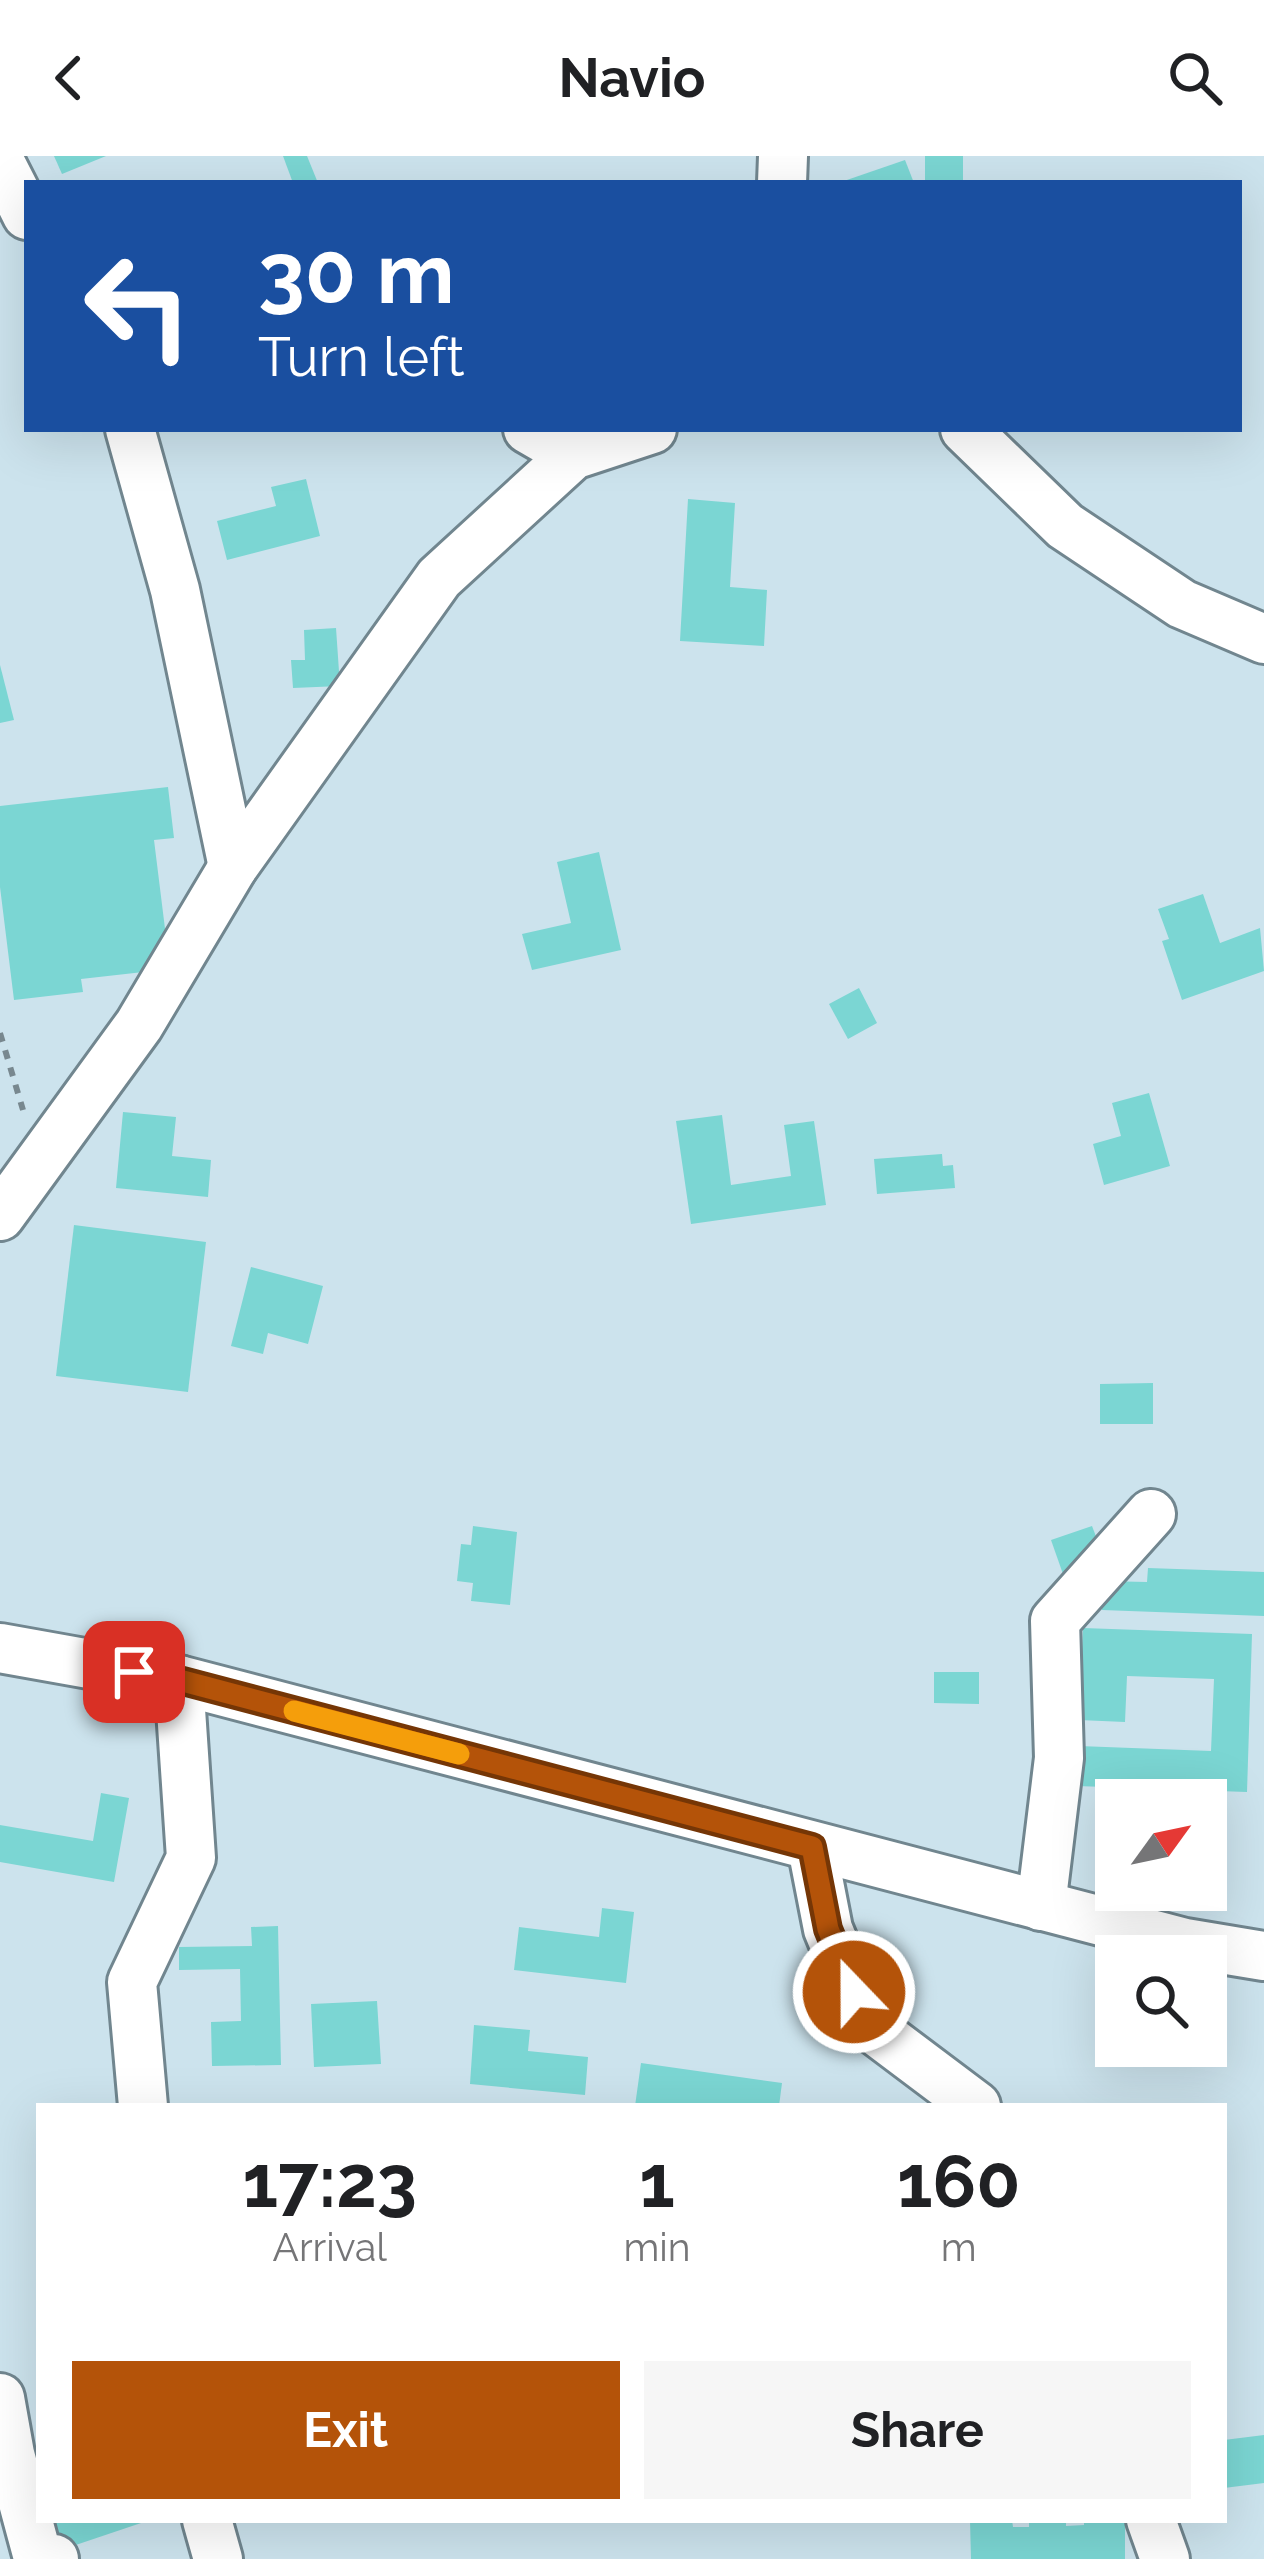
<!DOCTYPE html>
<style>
:root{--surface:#fff;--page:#f6f6f6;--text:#202124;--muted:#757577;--accent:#b45309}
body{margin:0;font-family:Raleway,sans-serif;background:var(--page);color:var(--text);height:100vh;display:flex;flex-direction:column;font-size:45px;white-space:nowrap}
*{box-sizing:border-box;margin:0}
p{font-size:39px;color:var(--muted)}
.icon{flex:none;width:66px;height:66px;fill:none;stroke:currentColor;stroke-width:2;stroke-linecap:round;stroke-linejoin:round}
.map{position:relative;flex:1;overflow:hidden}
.drawer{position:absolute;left:36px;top:1947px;width:1191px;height:420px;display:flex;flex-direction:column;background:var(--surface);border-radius:0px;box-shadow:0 12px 48px #0002}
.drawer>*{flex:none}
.hud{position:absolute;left:24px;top:24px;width:1218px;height:252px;border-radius:0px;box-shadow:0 12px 48px #0002;background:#1a4fa0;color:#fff;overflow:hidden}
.needle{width:78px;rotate:57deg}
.controls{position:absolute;left:1095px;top:1623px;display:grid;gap:24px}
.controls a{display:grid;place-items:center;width:132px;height:132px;border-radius:0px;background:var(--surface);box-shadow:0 12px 48px #0002;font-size:60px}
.pin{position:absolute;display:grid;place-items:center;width:102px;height:102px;color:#fff;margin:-51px;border-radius:24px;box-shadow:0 6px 18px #0006}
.me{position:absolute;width:132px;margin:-66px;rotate:338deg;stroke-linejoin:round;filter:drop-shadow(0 0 9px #0008)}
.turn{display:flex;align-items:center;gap:42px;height:252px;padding:0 36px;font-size:54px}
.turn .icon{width:156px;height:156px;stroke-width:2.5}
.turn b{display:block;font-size:84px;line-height:102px}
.eta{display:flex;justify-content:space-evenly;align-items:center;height:204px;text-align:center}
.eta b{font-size:72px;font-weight:700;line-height:84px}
.cta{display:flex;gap:24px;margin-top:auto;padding:24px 36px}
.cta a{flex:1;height:138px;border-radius:0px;background:var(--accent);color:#fff;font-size:48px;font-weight:700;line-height:138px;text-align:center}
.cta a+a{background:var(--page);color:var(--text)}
header{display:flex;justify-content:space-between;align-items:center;height:156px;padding:0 36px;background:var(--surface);font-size:54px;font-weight:700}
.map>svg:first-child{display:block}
.building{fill:#7bd6d3}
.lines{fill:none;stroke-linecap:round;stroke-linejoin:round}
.minor-casing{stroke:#71868f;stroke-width:54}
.path{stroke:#78888f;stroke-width:6;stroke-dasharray:9 9;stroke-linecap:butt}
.minor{stroke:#fff;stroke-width:48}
.route-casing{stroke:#753606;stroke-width:30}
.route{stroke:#b45309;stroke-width:21}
.slow{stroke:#f59e0b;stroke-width:21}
</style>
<header><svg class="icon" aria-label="back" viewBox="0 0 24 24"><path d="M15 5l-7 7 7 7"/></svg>Navio<svg class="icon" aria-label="search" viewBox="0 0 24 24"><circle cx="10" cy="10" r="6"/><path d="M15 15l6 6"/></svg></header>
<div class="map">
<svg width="1264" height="2403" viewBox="0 0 1264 2403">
<rect width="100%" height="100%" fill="#cce3ed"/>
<g class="building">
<polygon points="54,0 106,0 62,18"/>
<polygon points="283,0 307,0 318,27 293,27"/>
<rect x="925" y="0" width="38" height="27"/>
<polygon points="905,4 914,27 841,27 841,26"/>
<polygon points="306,323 320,380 227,404 217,365 276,350 271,331"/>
<polygon points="688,343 735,347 730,431 767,434 764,490 680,485"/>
<polygon points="336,472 340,530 293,532 291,504 305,504 304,474"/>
<polygon points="0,509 14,564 0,567"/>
<polygon points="168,631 174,682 154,684 170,813 81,823 83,836 14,844 0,731 0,650"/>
<polygon points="599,696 621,794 532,814 522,778 571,767 557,706"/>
<polygon points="1203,738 1220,787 1260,772 1264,815 1182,844 1162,785 1169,783 1158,753"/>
<polygon points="859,832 877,867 848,883 829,848"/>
<polygon points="1149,937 1170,1010 1104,1029 1093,988 1121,980 1112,947"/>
<polygon points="123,956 176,961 172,1000 211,1004 208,1041 116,1032"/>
<polygon points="722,959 731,1029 791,1020 784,969 814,965 826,1049 691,1068 676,965"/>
<polygon points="942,998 943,1010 953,1009 955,1032 877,1038 874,1003"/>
<polygon points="74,1069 206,1086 188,1236 56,1220"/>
<polygon points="251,1111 323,1130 308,1188 268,1177 263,1198 231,1190"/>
<polygon points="1153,1227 1153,1268 1100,1268 1100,1228"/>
<polygon points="473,1370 517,1376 510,1449 471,1445 473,1427 457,1425 461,1388 471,1389"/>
<polygon points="1092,1370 1105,1404 1063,1418 1051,1384"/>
<polygon points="1148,1412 1264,1416 1264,1460 1102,1454 1102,1425 1147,1426"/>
<polygon points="1083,1472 1252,1478 1247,1636 1077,1630 1079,1590 1211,1595 1214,1523 1127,1520 1125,1566 1079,1564"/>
<polygon points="934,1516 979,1516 979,1548 934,1547"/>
<polygon points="101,1637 129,1642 114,1726 0,1706 0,1669 93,1685"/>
<polygon points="602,1752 634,1756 626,1827 514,1814 519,1771 599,1781"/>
<polygon points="278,1770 281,1909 212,1910 211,1866 241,1865 240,1813 179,1814 179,1791 252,1790 251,1771"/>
<polygon points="377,1845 381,1908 314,1911 311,1848"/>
<polygon points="474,1869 530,1874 528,1895 588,1901 585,1939 470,1928"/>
<polygon points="641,1907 782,1927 779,1950 635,1950"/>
<polygon points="1264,2279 1264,2327 1224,2332 1224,2284"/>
<polygon points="39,2364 146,2364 147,2365 49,2398"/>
<polygon points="970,2364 1012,2364 1013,2371 1029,2371 1029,2364 1066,2364 1066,2370 1084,2369 1084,2364 1125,2364 1125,2403 971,2403"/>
</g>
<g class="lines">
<g class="minor-casing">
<g id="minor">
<polyline points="0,6 27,59"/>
<polyline points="782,27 783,0"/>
<polyline points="130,273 175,434 233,711"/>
<polyline points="528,273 573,299"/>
<polyline points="965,273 1065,370 1182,448 1264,483"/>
<polyline points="0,1060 139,869 233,711 439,422 573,299 652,273"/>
<polyline points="0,1492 179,1524 1185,1787 1264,1800"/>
<polyline points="812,1691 828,1773 867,1868 976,1950"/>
<polyline points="1041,1750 1059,1602 1055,1465 1151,1358"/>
<polyline points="143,1950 132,1826 191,1702 179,1524"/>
<polyline points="0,2242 10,2298 38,2402 54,2403"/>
<polyline points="207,2364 218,2403"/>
<polyline points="1151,2364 1165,2403"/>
</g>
</g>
<polyline class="path" points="0,877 23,954"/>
<use href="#minor" class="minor"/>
</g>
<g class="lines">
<g class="route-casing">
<polyline id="route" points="134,1516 179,1524 812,1691 828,1773 854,1836"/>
</g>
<use href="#route" class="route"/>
<polyline class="slow" points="294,1555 459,1598"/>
</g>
</svg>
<div class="controls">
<a><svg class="needle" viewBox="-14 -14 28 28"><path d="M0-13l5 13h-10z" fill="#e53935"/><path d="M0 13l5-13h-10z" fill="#757577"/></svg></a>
<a><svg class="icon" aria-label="search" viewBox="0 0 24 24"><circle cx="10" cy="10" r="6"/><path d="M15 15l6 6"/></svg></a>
</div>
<div class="pin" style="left:134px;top:1516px;background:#d93025"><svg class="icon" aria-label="arrive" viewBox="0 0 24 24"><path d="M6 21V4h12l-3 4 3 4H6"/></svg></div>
<svg class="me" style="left:854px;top:1836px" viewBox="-20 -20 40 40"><circle r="17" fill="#b45309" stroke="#fff" stroke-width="3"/><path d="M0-11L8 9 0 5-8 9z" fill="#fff"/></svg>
<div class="hud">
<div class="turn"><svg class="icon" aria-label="left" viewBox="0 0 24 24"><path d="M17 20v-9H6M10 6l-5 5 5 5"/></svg><div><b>30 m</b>Turn left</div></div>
</div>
<section class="drawer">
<div class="eta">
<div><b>17:23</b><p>Arrival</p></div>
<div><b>1</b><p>min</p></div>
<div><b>160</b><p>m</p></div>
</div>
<div class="cta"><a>Exit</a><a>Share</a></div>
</section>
</div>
